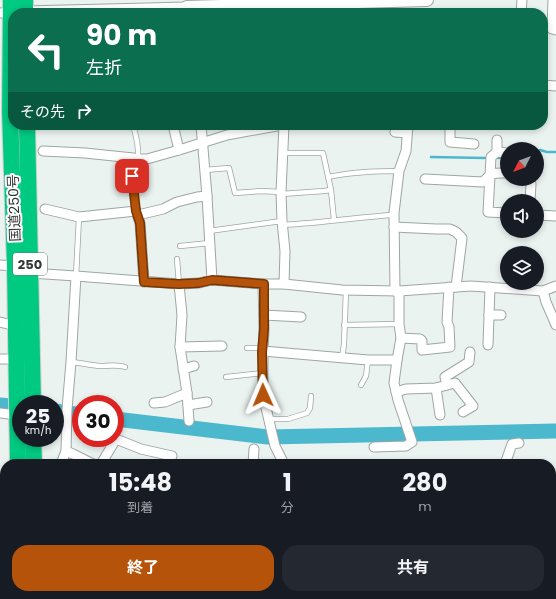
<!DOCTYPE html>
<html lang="ja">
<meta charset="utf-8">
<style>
:root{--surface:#171b24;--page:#242831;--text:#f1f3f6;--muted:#9ea1a6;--accent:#b45309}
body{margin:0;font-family:Poppins,"Noto Sans JP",sans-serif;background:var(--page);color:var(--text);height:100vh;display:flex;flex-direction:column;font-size:15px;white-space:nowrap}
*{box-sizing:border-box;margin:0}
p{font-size:13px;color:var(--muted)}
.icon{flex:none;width:22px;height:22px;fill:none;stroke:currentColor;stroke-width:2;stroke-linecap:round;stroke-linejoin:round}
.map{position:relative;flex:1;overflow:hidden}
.details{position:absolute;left:0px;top:459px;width:556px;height:140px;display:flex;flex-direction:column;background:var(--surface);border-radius:16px 16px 0 0;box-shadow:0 2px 6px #0003}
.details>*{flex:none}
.banner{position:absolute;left:8px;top:8px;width:540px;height:122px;border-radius:16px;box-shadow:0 2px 6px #0003;background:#0b6e4f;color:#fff;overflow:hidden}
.needle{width:26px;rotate:228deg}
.controls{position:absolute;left:500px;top:142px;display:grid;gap:8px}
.controls a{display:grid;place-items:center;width:44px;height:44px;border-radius:50%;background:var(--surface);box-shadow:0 2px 6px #0003;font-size:20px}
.speed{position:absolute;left:12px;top:395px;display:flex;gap:8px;font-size:20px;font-weight:700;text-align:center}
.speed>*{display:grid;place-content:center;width:52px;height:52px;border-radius:50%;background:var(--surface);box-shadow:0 2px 6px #0003;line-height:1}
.speed small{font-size:10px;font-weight:400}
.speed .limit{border:6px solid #d22;background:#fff;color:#111}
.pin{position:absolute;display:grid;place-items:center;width:34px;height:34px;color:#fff;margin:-17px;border-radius:8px;box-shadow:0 2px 6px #0006}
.me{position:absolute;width:44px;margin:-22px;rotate:359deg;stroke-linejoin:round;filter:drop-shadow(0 0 3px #0008)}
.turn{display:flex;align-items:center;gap:14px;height:84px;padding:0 12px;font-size:18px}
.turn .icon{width:52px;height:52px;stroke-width:2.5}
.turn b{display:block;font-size:28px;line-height:34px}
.then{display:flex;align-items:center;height:38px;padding:0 12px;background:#0003;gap:8px;font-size:15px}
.eta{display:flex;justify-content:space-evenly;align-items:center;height:68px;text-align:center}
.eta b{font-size:24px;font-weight:700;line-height:28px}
.button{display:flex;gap:8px;margin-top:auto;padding:8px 12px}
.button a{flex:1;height:46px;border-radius:16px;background:var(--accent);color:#fff;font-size:16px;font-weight:700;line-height:46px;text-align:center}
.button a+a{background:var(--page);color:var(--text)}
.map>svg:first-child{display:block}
.built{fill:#d7e9e4}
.green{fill:#95d789}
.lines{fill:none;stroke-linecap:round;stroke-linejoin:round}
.stream{stroke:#4bb8cd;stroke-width:2.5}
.river{stroke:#4bb8cd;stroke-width:15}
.lane-casing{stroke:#9ea6a4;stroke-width:6}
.street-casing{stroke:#9ea6a4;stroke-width:11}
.secondary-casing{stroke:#9ea6a4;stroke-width:14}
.highway-casing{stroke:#cecfcf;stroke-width:18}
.lane{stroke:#fff;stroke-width:4.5}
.street{stroke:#fff;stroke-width:9}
.secondary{stroke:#fff;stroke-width:12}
.highway{stroke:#00c981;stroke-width:16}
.route-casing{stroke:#753606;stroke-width:10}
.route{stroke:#b45309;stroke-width:7}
.labels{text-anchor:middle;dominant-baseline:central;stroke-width:4;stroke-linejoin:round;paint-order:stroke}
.shield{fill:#fff;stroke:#707372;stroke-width:1}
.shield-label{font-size:13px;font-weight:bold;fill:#333736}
.street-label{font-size:14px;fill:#333736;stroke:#fff}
</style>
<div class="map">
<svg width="556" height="599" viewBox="0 0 556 599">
<rect width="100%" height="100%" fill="#eaf3f0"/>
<rect class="built" x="58" y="594" width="79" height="5"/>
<polygon class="green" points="389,7 398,8 414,13 369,13 368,9"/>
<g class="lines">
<g class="stream">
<polyline points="537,152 540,150 547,152 556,152"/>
<polyline points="431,157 485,158"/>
<polyline points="498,158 506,157"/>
<polyline points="458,594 462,599"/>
</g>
<g class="river">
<polyline points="225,13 263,12 264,13"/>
<polyline points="0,405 21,407"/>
<polyline points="55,411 81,415"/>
<polyline points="115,419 268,437 556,431"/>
</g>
<g class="lane-casing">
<g id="lane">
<path d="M133 125C136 135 139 147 138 158 137 162 133 165 132 169L136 211"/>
<polyline points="283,153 323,153 331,190 334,220"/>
<polyline points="205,170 229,168 235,193 261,191 281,192"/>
<path d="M328 177C352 172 374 171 399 171"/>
<polyline points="281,194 324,191 331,190"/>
<path d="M283 225C319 223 354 218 390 215L394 213"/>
<polyline points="209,231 282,221"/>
<polyline points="180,246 210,243"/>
<polyline points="177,259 179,284"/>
<polyline points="76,276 79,217"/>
<polyline points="344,325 399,324"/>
<polyline points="247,348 263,348"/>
<polyline points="342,358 344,344 346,290"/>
<path d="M71 362C81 363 90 365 100 366 108 366 117 364 125 367"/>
<polyline points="226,377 263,373"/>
<polyline points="361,385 366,376 368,360"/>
<polyline points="268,419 288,419 307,413 310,408 311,396"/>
</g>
</g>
<g class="street-casing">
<g id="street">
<polyline points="553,0 552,29 556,30"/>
<polyline points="0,13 25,11 187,7"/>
<polyline points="521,13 522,0"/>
<polyline points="543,85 556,86"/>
<polyline points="173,125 179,150"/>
<polyline points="201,125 207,196 212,280"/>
<polyline points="450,125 450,142 474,144"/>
<polyline points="395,132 407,133"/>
<polyline points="497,140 497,152 491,157 488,212 507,213"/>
<polyline points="43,151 85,153 133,158 138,159 147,159 179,150 227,135 282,125"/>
<polyline points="497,152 507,153"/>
<path d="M425 179 483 182C492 172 493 173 507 173"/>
<polyline points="530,201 531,184 530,179"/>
<polyline points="45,209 79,217 136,211 140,223 144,282"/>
<polyline points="138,215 163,209 177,202 197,197 207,196"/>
<polyline points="537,215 556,216"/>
<polyline points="394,227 436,229 450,229 456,232 462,238 456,287"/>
<polyline points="0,265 15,266"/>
<polyline points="30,273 76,276"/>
<polyline points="179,284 182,315 180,347 187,393 189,421"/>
<polyline points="263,284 264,329 263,351 263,395 275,446 284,464"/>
<polyline points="284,284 285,251 282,221 281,192 284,125"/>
<polyline points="395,291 394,213 399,171 406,151 408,125"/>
<polyline points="543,291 546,302 556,325"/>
<polyline points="264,315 301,317"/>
<polyline points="489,315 501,315"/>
<polyline points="0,322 16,326"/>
<polyline points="401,338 420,339 422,341 422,350 450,347 449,327 447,322 449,287"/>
<polyline points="488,345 490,287"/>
<polyline points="180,347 222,346"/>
<polyline points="263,351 368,360 397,360"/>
<polyline points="0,359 17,359"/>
<polyline points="183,369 194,366"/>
<polyline points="447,385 455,383 473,406 463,412"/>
<polyline points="436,388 440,415"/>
<polyline points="396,392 406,389 436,388 447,385 445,377 469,362 470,352"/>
<polyline points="154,403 165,402 187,393"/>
<polyline points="188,405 207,402"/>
<polyline points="0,413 17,415"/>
<polyline points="374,447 406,446 412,442 398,400 394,383 397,360 401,338 399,324 399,291"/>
<polyline points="66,451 73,454 93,464"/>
<polyline points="61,464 66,451 67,409 71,362 76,276 179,284 199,283 212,280 263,284 284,284 342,290 399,291 471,286 543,291 556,286"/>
<polyline points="101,464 116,439 141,449 172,456 168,464"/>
<polyline points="253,464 254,449"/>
<polyline points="505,464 512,444 519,443"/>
<polyline points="0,490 5,490"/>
<polyline points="551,552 556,553"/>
<polyline points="162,594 163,599"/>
<polyline points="251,594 255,599"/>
<polyline points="305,594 308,599"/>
<polyline points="367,594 371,599"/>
<polyline points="434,594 438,599"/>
<polyline points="529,594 535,599"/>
<polyline points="192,599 209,594"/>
<polyline points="383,599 394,594"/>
</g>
</g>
<g class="secondary-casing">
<g id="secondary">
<polyline points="187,7 427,0"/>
<polyline points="0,566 5,567"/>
</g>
</g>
<g class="highway-casing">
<g id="highway">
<polyline points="11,0 10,112 15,266 18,464"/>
<polyline points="25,0 25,13"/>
<polyline points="27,125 33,404"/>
<polyline points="33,438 34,464"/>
<polyline points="20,594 20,599"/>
<polyline points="36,594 36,599"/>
</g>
</g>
<use href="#lane" class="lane"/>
<use href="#street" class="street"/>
<use href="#secondary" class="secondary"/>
<use href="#highway" class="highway"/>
</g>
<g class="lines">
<g class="route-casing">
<polyline id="route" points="132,176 136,211 140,223 144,282 179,284 199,283 212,280 264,284 264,329 262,352 263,395"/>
</g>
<use href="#route" class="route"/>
</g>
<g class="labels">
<rect class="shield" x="13" y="253" width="34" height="22" rx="3"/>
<g class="shield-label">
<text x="30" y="264">250</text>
</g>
<g class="street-label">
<text transform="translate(14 208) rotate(-92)">国道250号</text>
</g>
</g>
</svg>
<div class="controls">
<a><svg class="needle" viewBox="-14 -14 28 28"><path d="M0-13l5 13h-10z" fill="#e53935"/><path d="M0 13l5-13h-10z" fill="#9ea1a6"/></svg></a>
<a><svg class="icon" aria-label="sound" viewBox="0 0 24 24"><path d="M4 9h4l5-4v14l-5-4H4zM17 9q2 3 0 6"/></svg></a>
<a><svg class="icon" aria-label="layers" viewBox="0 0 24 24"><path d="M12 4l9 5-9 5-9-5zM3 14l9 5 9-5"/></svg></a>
</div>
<div class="speed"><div>25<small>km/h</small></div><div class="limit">30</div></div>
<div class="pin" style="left:132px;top:176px;background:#d93025"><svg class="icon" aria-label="arrive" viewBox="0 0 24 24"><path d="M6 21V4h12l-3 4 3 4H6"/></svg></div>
<svg class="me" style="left:263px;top:395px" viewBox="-20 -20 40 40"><path d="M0-17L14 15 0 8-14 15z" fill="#b45309" stroke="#fff" stroke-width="4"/></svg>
<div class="banner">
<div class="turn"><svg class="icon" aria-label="left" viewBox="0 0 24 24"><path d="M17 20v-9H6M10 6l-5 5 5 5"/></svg><div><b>90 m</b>左折</div></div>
<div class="then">その先<svg class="icon" aria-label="right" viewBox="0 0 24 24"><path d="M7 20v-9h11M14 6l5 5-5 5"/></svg></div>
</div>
<section class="details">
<div class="eta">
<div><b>15:48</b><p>到着</p></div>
<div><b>1</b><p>分</p></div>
<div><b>280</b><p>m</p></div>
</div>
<div class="button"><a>終了</a><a>共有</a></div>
</section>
</div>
